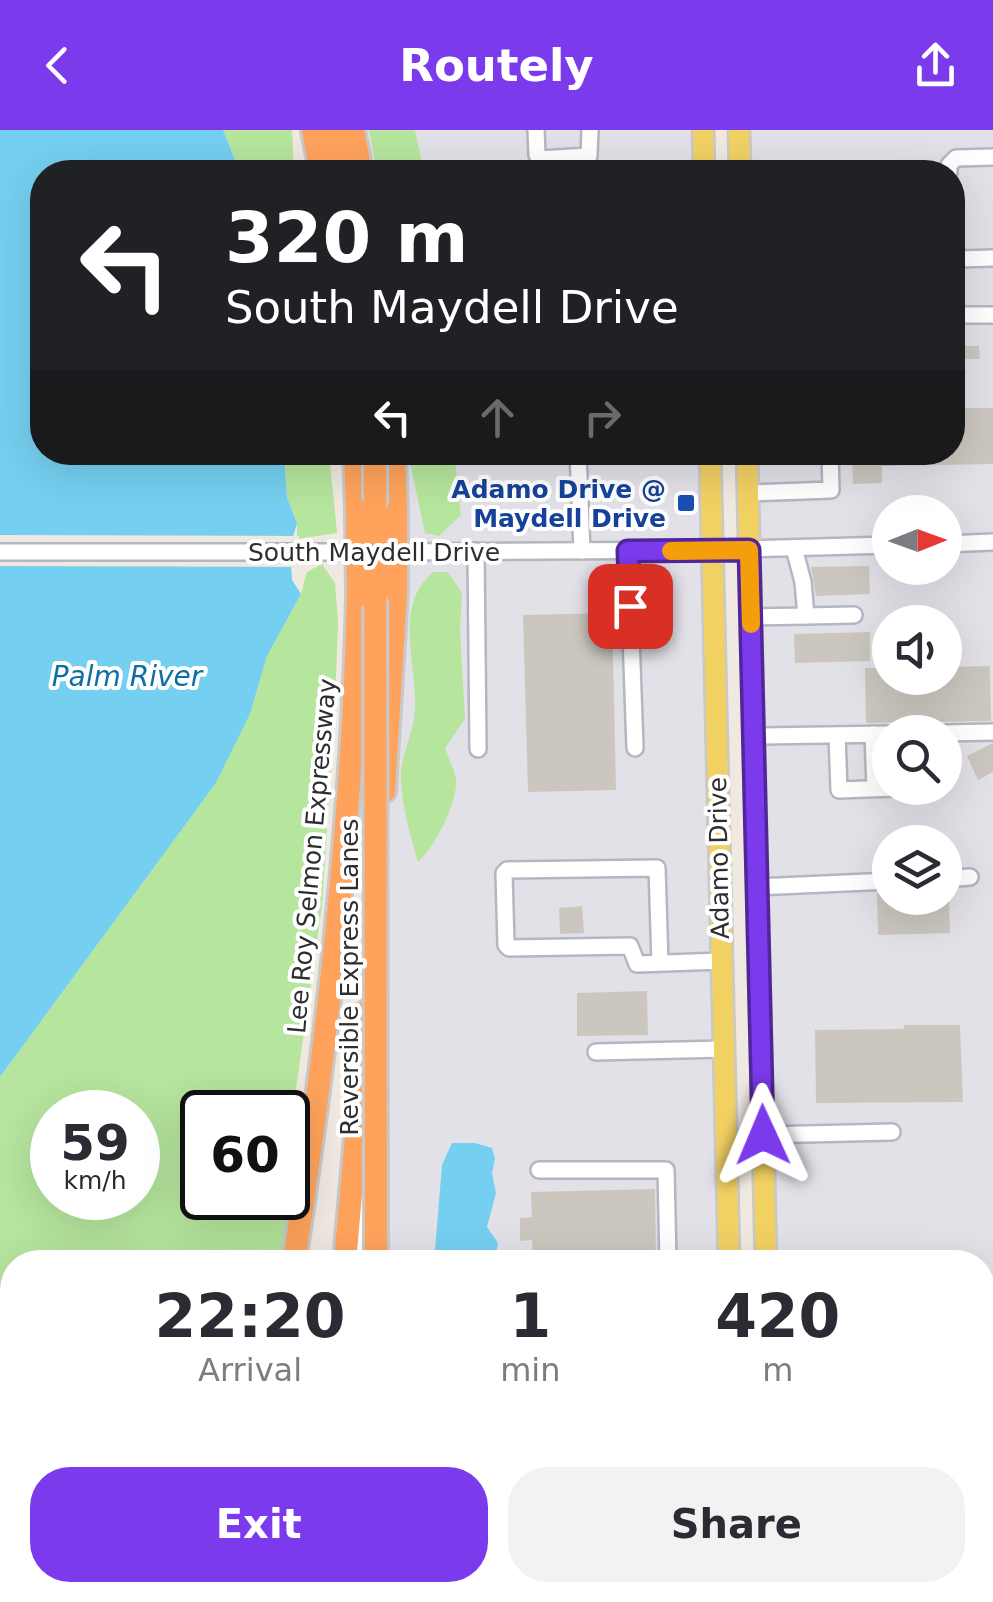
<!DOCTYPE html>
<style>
:root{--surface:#fff;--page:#f2f2f3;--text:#2b2b33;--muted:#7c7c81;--accent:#7c3aed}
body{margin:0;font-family:"DejaVu Sans",sans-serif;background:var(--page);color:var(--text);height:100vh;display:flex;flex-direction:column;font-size:38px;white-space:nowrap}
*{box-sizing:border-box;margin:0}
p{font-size:32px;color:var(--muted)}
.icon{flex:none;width:55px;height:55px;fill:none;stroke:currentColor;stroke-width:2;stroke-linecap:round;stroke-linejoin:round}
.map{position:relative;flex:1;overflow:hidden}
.drawer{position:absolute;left:0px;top:1120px;width:995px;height:352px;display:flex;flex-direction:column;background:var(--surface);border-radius:40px 40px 0 0;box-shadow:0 10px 40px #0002}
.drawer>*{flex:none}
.hud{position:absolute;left:30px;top:30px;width:935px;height:305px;border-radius:40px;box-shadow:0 10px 40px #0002;background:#202124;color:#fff;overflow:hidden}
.needle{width:65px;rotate:89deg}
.controls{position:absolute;left:872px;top:365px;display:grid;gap:20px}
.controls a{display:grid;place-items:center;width:90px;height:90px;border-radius:50%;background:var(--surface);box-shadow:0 10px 40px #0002;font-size:50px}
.speed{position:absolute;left:30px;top:960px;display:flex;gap:20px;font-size:50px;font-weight:700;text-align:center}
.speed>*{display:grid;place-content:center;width:130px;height:130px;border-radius:50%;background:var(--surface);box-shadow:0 10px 40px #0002;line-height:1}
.speed small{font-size:25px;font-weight:400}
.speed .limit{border:5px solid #111;border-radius:15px;background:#fff;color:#111}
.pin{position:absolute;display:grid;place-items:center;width:85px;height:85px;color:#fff;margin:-42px;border-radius:20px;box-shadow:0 5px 15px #0006}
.me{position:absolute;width:110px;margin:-55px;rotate:359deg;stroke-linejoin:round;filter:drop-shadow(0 0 8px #0008)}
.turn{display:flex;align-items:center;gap:35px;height:210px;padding:0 30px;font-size:45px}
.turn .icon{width:130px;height:130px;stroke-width:2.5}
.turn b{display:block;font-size:70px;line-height:85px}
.lanes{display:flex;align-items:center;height:95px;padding:0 30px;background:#0003;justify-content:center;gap:50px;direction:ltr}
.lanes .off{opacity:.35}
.eta{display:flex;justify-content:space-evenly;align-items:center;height:170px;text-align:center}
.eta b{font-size:60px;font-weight:700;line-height:70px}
.primary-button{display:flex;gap:20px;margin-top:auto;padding:20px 30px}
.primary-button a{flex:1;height:115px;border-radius:40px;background:var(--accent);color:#fff;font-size:40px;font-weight:700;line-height:115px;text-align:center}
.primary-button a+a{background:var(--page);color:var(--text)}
header{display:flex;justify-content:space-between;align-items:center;height:130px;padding:0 30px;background:var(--accent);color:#fff;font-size:45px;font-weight:700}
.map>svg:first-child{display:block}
.industrial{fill:#e3e1e8;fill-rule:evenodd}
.green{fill:#b6e59e;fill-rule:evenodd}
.water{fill:#75cff0}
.pier{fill:#efe9e1}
.building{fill:#cbc7bf}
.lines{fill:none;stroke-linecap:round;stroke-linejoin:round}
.minor-casing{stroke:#b4b7c1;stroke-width:20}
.major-casing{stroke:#c9c9c9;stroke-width:25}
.highway-casing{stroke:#c9c9c9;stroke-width:28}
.minor{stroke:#fff;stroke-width:15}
.major{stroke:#f2d163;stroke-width:20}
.highway{stroke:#ffa35c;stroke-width:22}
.highway-bridge-casing{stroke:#c9c9c9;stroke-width:28;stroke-linecap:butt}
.highway-bridge{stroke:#ffa35c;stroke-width:22}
.route-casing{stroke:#51269a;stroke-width:25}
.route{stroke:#7c3aed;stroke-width:18}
.slow{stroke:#f59e0b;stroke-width:18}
.transit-dot{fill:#1a4fb4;stroke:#fff;stroke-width:4}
.labels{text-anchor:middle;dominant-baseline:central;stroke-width:8;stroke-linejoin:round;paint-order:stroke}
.transit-label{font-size:25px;font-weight:bold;fill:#164399;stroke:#fff;text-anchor:end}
.street-label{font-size:25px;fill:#2e2e2e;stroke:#fff}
.water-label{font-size:28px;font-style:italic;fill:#0d6fa3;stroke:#fff}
</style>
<header><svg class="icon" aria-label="back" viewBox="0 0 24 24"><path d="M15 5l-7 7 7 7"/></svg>Routely<svg class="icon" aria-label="share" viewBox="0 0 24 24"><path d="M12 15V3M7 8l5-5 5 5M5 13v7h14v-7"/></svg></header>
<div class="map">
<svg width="993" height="1472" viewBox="0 0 993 1472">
<rect width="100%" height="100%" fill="#efe9e1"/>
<g class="industrial">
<polygon points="358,0 700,0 701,42 365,42"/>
<path d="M743 0H993V1472H780V1460H982V1132H774L767 714 751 323 952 322V42H743ZM890 382H945V438H890ZM890 492H945V548H890ZM890 602H945V658H890ZM890 712H945V768H890Z"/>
<polygon points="398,323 710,323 713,419 402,417"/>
<polygon points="404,420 716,424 733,1132 376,1132 372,890 400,533"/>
<polygon points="380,1460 739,1460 739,1472 381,1472"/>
</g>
<g class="green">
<polygon points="223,0 292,0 294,42 240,42"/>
<polygon points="369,0 415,0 424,42 377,42"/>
<polygon points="284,323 329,323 337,403 297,409 297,393 287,368"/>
<polygon points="408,323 454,323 461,385 439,406 425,403"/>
<path d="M322 434 335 453 338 492 335 572 322 776 293 980 295 1065 290 1132H12V1460H279V1472H0V947L216 653 250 584 267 526 301 464 307 442ZM52 982H138V1068H52ZM202 982H288V1068H202Z"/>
<path d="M433 442H448L462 463 460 502 465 589 445 618C448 628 455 640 456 650 458 672 434 718 418 732 410 705 402 677 401 649 400 629 411 608 414 588 421 539 390 479 433 442Z"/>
</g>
<g class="water">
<polygon points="0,0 223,0 240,42 42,42 42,322 284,323 287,368 297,393 290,417 292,450 301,464 267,526 250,584 216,653 0,947"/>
<polygon points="452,1013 475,1013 492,1018 495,1028 492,1043 496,1063 487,1097 498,1113 495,1132 434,1132 442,1035"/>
</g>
<polygon class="pier" points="0,405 299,406 297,437 0,436"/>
<g class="building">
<polygon points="952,216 979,216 980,229 952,229"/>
<polygon points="952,278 993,278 993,334 882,336 882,353 853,354 852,322 952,322"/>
<polygon points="869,436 870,464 816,466 811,437"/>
<polygon points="612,483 616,660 528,662 523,485"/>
<polygon points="870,502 870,531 795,533 794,504"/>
<polygon points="990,536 991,591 866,593 865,538 890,538 890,548 945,548 945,537"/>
<polygon points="993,613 993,642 978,650 967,626"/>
<polygon points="890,762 890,768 949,768 950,803 878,805 877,763"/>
<polygon points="582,776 584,803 560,804 559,778"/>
<polygon points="647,861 648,905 577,906 577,863"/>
<polygon points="904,895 960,895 963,972 816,973 815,900 904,899"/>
<polygon points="655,1059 656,1127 533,1129 532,1110 520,1111 520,1088 532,1087 531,1062"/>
<rect x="982" y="1171" width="11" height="123"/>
<polygon points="993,1316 993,1439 982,1439 982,1317"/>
<rect x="521" y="1460" width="36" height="12"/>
<rect x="580" y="1460" width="47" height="12"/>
<polygon points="993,1462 993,1472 945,1472 945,1463"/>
</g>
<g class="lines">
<g class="minor-casing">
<g id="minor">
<polyline points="536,0 537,25 540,29 589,26 590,0"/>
<polyline points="949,42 949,35 956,28 993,27"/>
<polyline points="952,125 958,129 993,128"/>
<polyline points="952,185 993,185"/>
<polyline points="578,322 582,421"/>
<polyline points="748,363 831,360 830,322"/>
<polyline points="945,414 993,412"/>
<polyline points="476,421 478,619"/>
<polyline points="628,421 635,618"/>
<polyline points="0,422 366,422"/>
<polyline points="389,422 712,420 890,415"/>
<polyline points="806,486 854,485"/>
<polyline points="751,487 806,486 803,452 794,418"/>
<polyline points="945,603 993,602"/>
<polyline points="873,604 875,658"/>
<polyline points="837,605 839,660 895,658"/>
<polyline points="755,606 890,604"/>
<polyline points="945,749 970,747"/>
<polyline points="757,757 890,751"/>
<polyline points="660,833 657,738 507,740 504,743 506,815 509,818 630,816 637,834 722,831"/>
<polyline points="596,922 724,919"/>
<polyline points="763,1005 892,1002"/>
<polyline points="539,1040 666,1040 668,1132"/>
<polyline points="360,1132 363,1047"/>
<polyline points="366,1460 366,1472"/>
</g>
</g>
<g class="major-casing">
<g id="major">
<polyline points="703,0 704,42"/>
<polyline points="739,0 740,42"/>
<polyline points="710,322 729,1132"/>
<polyline points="747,322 766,1132"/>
<polyline points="736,1460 736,1472"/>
<polyline points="774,1460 774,1472"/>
</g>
</g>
<g class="highway-casing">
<g id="highway">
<polyline points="313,0 321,42"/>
<polyline points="334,0 341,42"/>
<polyline points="353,0 361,42"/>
<polyline points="355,322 357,380"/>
<polyline points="394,322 396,383"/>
<polyline points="384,661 396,462"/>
<path d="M294 1132C327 912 353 689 358 466"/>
<polyline points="345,1132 367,882"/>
<polyline points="270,1460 271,1472"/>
<polyline points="340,1460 340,1472"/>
<polyline points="378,1460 378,1472"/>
</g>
</g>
<use href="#minor" class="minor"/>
<use href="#major" class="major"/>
<use href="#highway" class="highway"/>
<g class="highway-bridge-casing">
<g id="highway-bridge">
<polyline points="375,322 376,1132"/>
<polyline points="357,380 358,466"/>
<polyline points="396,383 396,462"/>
</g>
</g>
<use href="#highway-bridge" class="highway-bridge"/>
</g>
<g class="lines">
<g class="route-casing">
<polyline id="route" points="630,476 628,421 749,420 763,1005"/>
</g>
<use href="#route" class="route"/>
<polyline class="slow" points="671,421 749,420 751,494"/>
</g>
<rect class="transit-dot" x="676" y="363" width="20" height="20" rx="5"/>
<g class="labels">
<g class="transit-label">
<text x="666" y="359">Adamo Drive @<tspan x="666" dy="29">Maydell Drive</tspan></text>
</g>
<g class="street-label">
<text x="374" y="422">South Maydell Drive</text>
<text transform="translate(312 726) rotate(-85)">Lee Roy Selmon Expressway</text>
<text transform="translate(719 728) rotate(-91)">Adamo Drive</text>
<text transform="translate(349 847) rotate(-90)">Reversible Express Lanes</text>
</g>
<g class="water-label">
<text x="127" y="546">Palm River</text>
</g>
</g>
</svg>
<div class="controls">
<a><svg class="needle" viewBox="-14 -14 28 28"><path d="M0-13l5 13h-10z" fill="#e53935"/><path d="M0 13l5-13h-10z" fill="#7c7c81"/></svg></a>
<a><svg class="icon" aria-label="sound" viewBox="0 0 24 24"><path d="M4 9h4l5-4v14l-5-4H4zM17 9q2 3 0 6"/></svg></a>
<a><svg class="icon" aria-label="search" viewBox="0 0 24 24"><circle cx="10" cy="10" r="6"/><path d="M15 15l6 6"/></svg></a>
<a><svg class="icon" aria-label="layers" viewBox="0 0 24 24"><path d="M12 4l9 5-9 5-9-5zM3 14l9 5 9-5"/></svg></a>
</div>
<div class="speed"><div>59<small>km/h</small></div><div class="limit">60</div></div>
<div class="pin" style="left:630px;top:476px;background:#d93025"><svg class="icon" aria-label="arrive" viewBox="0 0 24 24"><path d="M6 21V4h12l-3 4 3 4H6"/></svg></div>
<svg class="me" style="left:763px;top:1005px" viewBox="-20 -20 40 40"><path d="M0-17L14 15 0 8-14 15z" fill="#7c3aed" stroke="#fff" stroke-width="4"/></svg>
<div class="hud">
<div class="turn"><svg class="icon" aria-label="left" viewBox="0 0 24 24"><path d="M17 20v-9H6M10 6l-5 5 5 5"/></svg><div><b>320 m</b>South Maydell Drive</div></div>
<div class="lanes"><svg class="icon" aria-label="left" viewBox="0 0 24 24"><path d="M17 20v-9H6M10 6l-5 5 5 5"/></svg><svg class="icon off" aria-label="ahead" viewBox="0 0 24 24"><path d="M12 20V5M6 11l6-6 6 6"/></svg><svg class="icon off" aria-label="right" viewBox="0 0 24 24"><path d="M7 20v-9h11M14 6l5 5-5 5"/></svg></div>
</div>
<section class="drawer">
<div class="eta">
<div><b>22:20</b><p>Arrival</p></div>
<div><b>1</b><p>min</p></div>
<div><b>420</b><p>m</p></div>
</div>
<div class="primary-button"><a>Exit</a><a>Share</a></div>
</section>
</div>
